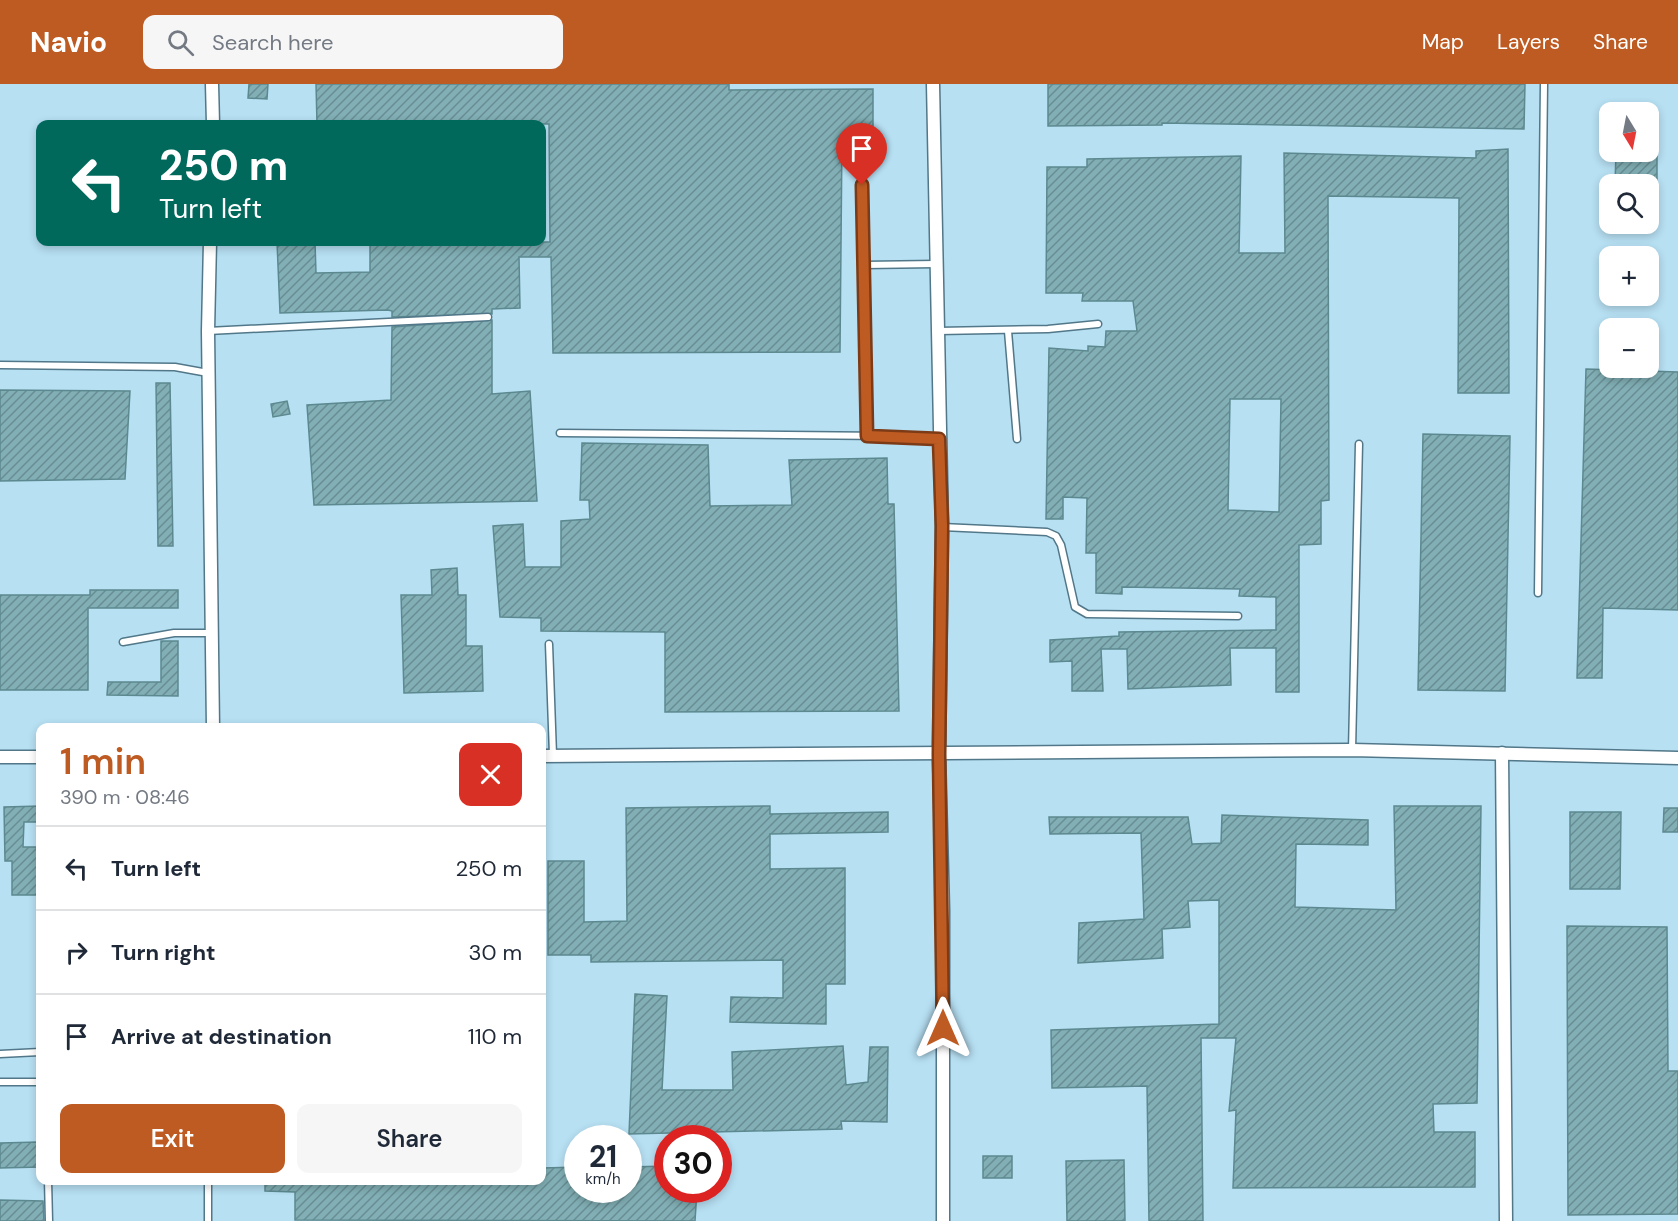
<!DOCTYPE html>
<meta charset="utf-8">
<style>
:root{--surface:#fff;--page:#f6f6f7;--text:#1f2937;--muted:#747a83;--line:#e0e1e3;--accent:#be5b22}
body{margin:0;font-family:"DM Sans",sans-serif;background:var(--page);color:var(--text);height:100vh;display:flex;flex-direction:column;font-size:22px;white-space:nowrap}
*{box-sizing:border-box;margin:0}
p{font-size:20px;color:var(--muted)}
.icon{flex:none;width:33px;height:33px;fill:none;stroke:currentColor;stroke-width:2;stroke-linecap:round;stroke-linejoin:round}
.map{position:relative;flex:1;overflow:hidden}
.drawer{position:absolute;left:36px;top:639px;width:510px;height:462px;display:flex;flex-direction:column;background:var(--surface);border-radius:12px;box-shadow:0 3px 9px #0003}
.drawer>*{flex:none}
.top-card{position:absolute;left:36px;top:36px;width:510px;height:126px;border-radius:12px;box-shadow:0 3px 9px #0003;background:#00695c;color:#fff;overflow:hidden}
.needle{width:39px;rotate:170deg}
.buttons{position:absolute;left:1599px;top:18px;display:grid;gap:12px}
.buttons a{display:grid;place-items:center;width:60px;height:60px;border-radius:12px;background:var(--surface);box-shadow:0 3px 9px #0003;font-size:30px}
.speed{position:absolute;left:564px;top:1041px;display:flex;gap:12px;font-size:30px;font-weight:700;text-align:center}
.speed>*{display:grid;place-content:center;width:78px;height:78px;border-radius:50%;background:var(--surface);box-shadow:0 3px 9px #0003;line-height:1}
.speed small{font-size:15px;font-weight:400}
.speed .limit{border:9px solid #d22;background:#fff;color:#111}
.pin{position:absolute;display:grid;place-items:center;width:51px;height:51px;color:#fff;margin:-62px -26px;border-radius:50% 50% 50% 0;rotate:-45deg;box-shadow:0 0 6px #0007}
.pin .icon{rotate:45deg}
.me{position:absolute;width:66px;margin:-33px;rotate:0deg;stroke-linejoin:round;filter:drop-shadow(0 0 4px #0008)}
.turn{display:flex;align-items:center;gap:21px;height:126px;padding:0 24px;font-size:27px}
.turn .icon{width:78px;height:78px;stroke-width:2.5}
.turn b{display:block;font-size:42px;line-height:51px}
.round{display:grid;place-items:center;flex:none;width:63px;height:63px;border-radius:12px;background:var(--page)}
.overview{display:flex;align-items:center;justify-content:space-between;height:102px;padding:0 24px}
h1{font-size:36px;font-weight:600;line-height:45px;color:var(--accent)}
.button{display:flex;gap:12px;margin-top:auto;padding:12px 24px}
.button a{flex:1;height:69px;border-radius:12px;background:var(--accent);color:#fff;font-size:24px;font-weight:600;line-height:69px;text-align:center}
.button a+a{background:var(--page);color:var(--text)}
ul{padding:0;list-style:none}
li{display:flex;align-items:center;gap:18px;height:84px;padding:0 24px;border-top:2px solid var(--line)}
li div{flex:1}
li b{display:block;font-size:22px}
li em{font-style:normal}
header{display:flex;align-items:center;gap:36px;box-sizing:border-box;height:84px;padding:0 30px;background:var(--accent);color:#fff}
header strong{font-size:28px}
nav{display:flex;gap:33px;margin-inline-start:auto;font-size:21px}
.search{width:420px;height:54px;background:var(--page);display:flex;align-items:center;gap:15px;box-sizing:border-box;padding:0 21px;border-radius:12px;color:var(--muted);font-size:22px}
.map>svg:first-child{display:block}
.building{fill:url(#building-hatch);stroke:#5c898f;stroke-width:1.5;fill-rule:evenodd}
.lines{fill:none;stroke-linecap:round;stroke-linejoin:round}
.lane-casing{stroke:#517788;stroke-width:9}
.street-casing{stroke:#517788;stroke-width:15}
.lane{stroke:#fff;stroke-width:6}
.street{stroke:#fff;stroke-width:12}
.route-casing{stroke:#7c3b16;stroke-width:15}
.route{stroke:#be5b22;stroke-width:10}
</style>
<header>
<strong>Navio</strong>
<div class="search"><svg class="icon" aria-label="search" viewBox="0 0 24 24"><circle cx="10" cy="10" r="6"/><path d="M15 15l6 6"/></svg>Search here</div>
<nav><a>Map</a><a>Layers</a><a>Share</a></nav>
</header>
<div class="map">
<svg width="1678" height="1137" viewBox="0 0 1678 1137">
<defs>
<pattern id="building-hatch" width="6" height="6" patternUnits="userSpaceOnUse" patternTransform="scale(1.5)"><rect width="6" height="6" fill="#81afb5"/><path d="M-1 1l2-2M0 6l6-6M5 7l2-2" fill="none" stroke="#688e93"/></pattern>
</defs>
<rect width="100%" height="100%" fill="#b7e0f3"/>
<g class="building">
<polygon points="249,0 268,0 267,15 248,14"/>
<polygon points="316,0 729,0 729,6 873,5 873,56 842,55 840,268 553,269 551,173 519,173 520,224 492,225 492,230 392,233 392,227 388,226 280,229 277,158 315,158 316,189 370,188 370,158 550,158 549,40 317,40"/>
<polygon points="1048,0 1525,0 1524,45 1162,39 1162,41 1048,42"/>
<path d="M1508 65 1509 309H1458L1459 114 1328 112 1329 416 1321 417V460L1299 461V608H1276V564H1230L1231 601 1128 605 1127 565H1101L1103 607H1072V577L1050 578V556L1119 552V548L1276 546V513L1239 512 1240 505 1122 503V510L1096 509V469H1086L1087 414 1063 413V435H1046L1049 264 1088 267V262L1105 263 1106 247H1137L1133 217H1082L1083 209H1046L1047 83H1087V75L1241 72 1239 169H1285L1284 69 1476 74V67ZM1230 315H1281L1279 428 1228 426Z"/>
<polygon points="1616,68 1657,68 1657,100 1615,100"/>
<polygon points="492,236 492,310 530,307 537,417 314,421 307,321 391,316 392,243"/>
<polygon points="1586,285 1678,288 1678,526 1603,524 1602,594 1577,594"/>
<polygon points="156,299 170,299 173,462 158,462"/>
<polygon points="0,306 130,307 125,395 0,397"/>
<polygon points="287,317 290,330 273,333 271,320"/>
<polygon points="1423,350 1510,352 1505,607 1418,606"/>
<polygon points="582,359 708,361 710,422 792,421 789,376 887,374 888,420 894,420 899,627 665,628 665,548 541,547 541,534 500,533 493,442 523,440 525,483 561,483 561,437 590,435 589,416 580,416"/>
<polygon points="457,484 458,511 466,511 466,562 482,562 483,607 404,609 401,511 432,511 431,486"/>
<polygon points="90,506 178,506 178,524 88,524 88,606 0,606 0,511 90,511"/>
<polygon points="161,557 178,557 178,612 107,611 108,598 161,598"/>
<polygon points="40,722 40,738 24,738 23,763 40,763 40,811 12,811 12,777 5,777 4,723"/>
<polygon points="770,722 770,730 888,728 888,748 770,750 770,785 845,784 845,900 826,900 826,940 730,938 731,913 783,914 783,876 591,878 591,871 548,871 548,777 584,777 584,838 627,837 626,724"/>
<polygon points="1394,722 1481,722 1477,1019 1433,1020 1434,1048 1475,1048 1475,1103 1233,1104 1236,1026 1229,1027 1236,954 1201,954 1203,1137 1149,1137 1147,1002 1052,1004 1051,946 1219,940 1219,816 1188,817 1190,843 1162,845 1163,874 1078,879 1079,839 1144,835 1141,749 1050,750 1049,733 1188,733 1192,760 1221,759 1222,731 1368,736 1368,761 1296,760 1295,823 1396,826"/>
<polygon points="1664,724 1678,724 1678,748 1663,748"/>
<polygon points="1570,728 1621,728 1620,805 1570,805"/>
<polygon points="1567,842 1667,843 1668,987 1678,987 1678,1130 1568,1131"/>
<polygon points="635,910 667,912 662,1006 733,1006 732,968 843,962 846,1001 868,998 870,963 888,963 887,1038 841,1037 842,1045 629,1050"/>
<polygon points="38,1058 40,1083 0,1084 0,1059"/>
<rect x="983" y="1072" width="29" height="22"/>
<polygon points="1124,1076 1125,1137 1067,1137 1066,1077"/>
<polygon points="668,1082 668,1106 697,1106 695,1137 295,1136 295,1108 265,1107 265,1096 542,1096 543,1084 578,1083 578,1106 628,1106 628,1083"/>
<polygon points="0,1116 43,1117 44,1137 0,1137"/>
</g>
<g class="lines">
<g class="lane-casing">
<g id="lane">
<polyline points="862,81 867,352"/>
<polyline points="864,181 936,180"/>
<polyline points="208,247 488,233"/>
<polyline points="938,247 1048,245 1098,240"/>
<polyline points="1008,247 1017,355"/>
<polyline points="0,281 175,283 208,289"/>
<polyline points="560,349 887,352 939,355"/>
<polyline points="942,443 1047,448 1056,452 1061,461 1075,523 1087,530 1238,532"/>
<polyline points="1538,509 1544,0"/>
<polyline points="123,558 174,549 211,549"/>
<polyline points="549,560 553,671"/>
<polyline points="1352,666 1359,360"/>
<polyline points="0,970 40,968"/>
<polyline points="0,998 40,998"/>
<polyline points="48,1096 49,1137"/>
<polyline points="208,1096 208,1137"/>
</g>
</g>
<g class="street-casing">
<g id="street">
<polyline points="212,0 213,40"/>
<polyline points="933,0 942,443 939,670 943,826 943,1137"/>
<polyline points="210,158 208,247 213,644"/>
<polyline points="1502,669 1506,1137"/>
<polyline points="542,672 1352,666 1678,674"/>
<polyline points="0,673 40,673"/>
</g>
</g>
<use href="#lane" class="lane"/>
<use href="#street" class="street"/>
</g>
<g class="lines">
<g class="route-casing">
<polyline id="route" points="862,101 867,352 939,355 942,442 939,670 943,944"/>
</g>
<use href="#route" class="route"/>
</g>
</svg>
<div class="buttons">
<a><svg class="needle" viewBox="-14 -14 28 28"><path d="M0-13l5 13h-10z" fill="#e53935"/><path d="M0 13l5-13h-10z" fill="#747a83"/></svg></a>
<a><svg class="icon" aria-label="search" viewBox="0 0 24 24"><circle cx="10" cy="10" r="6"/><path d="M15 15l6 6"/></svg></a>
<a>+</a>
<a>−</a>
</div>
<div class="speed"><div>21<small>km/h</small></div><div class="limit">30</div></div>
<div class="pin" style="left:862px;top:101px;background:#d93025"><svg class="icon" aria-label="arrive" viewBox="0 0 24 24"><path d="M6 21V4h12l-3 4 3 4H6"/></svg></div>
<svg class="me" style="left:943px;top:944px" viewBox="-20 -20 40 40"><path d="M0-17L14 15 0 8-14 15z" fill="#be5b22" stroke="#fff" stroke-width="4"/></svg>
<div class="top-card">
<div class="turn"><svg class="icon" aria-label="left" viewBox="0 0 24 24"><path d="M17 20v-9H6M10 6l-5 5 5 5"/></svg><div><b>250 m</b>Turn left</div></div>
</div>
<section class="drawer">
<div class="overview"><div><h1>1 min</h1><p>390 m · 08:46</p></div><a class="round" style="background:#d93025;color:#fff"><svg class="icon" aria-label="close" viewBox="0 0 24 24"><path d="M6 6l12 12M18 6L6 18"/></svg></a></div>
<ul>
<li><svg class="icon" aria-label="left" viewBox="0 0 24 24"><path d="M17 20v-9H6M10 6l-5 5 5 5"/></svg><div><b>Turn left</b></div><em>250 m</em></li>
<li><svg class="icon" aria-label="right" viewBox="0 0 24 24"><path d="M7 20v-9h11M14 6l5 5-5 5"/></svg><div><b>Turn right</b></div><em>30 m</em></li>
<li><svg class="icon" aria-label="arrive" viewBox="0 0 24 24"><path d="M6 21V4h12l-3 4 3 4H6"/></svg><div><b>Arrive at destination</b></div><em>110 m</em></li>
</ul>
<div class="button"><a>Exit</a><a>Share</a></div>
</section>
</div>
